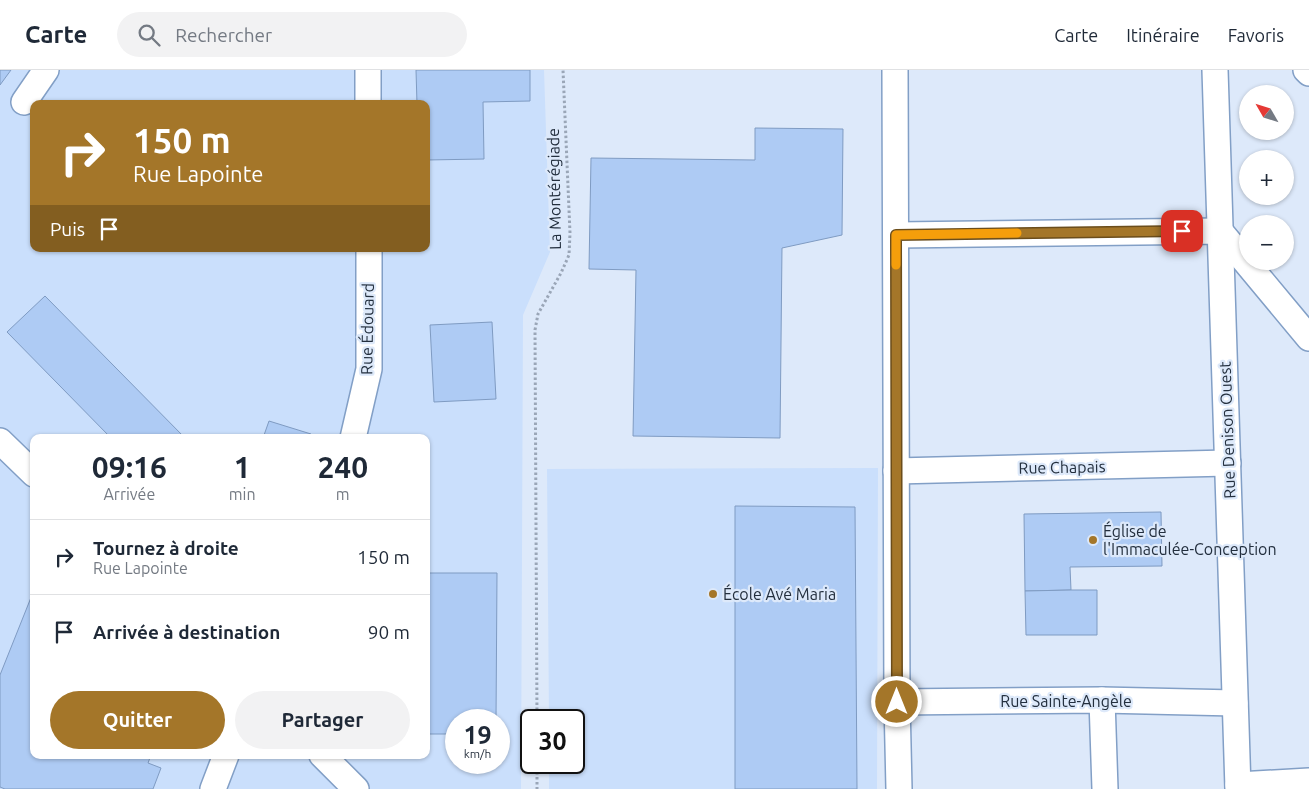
<!DOCTYPE html>
<html lang="fr">
<meta charset="utf-8">
<style>
:root{--surface:#fff;--page:#f2f2f3;--text:#1f2937;--muted:#747a83;--line:#e0e1e3;--accent:#a47629}
body{margin:0;font-family:Ubuntu,sans-serif;background:var(--page);color:var(--text);height:100vh;display:flex;flex-direction:column;font-size:19px;white-space:nowrap}
*{box-sizing:border-box;margin:0}
p{font-size:16px;color:var(--muted)}
.icon{flex:none;width:28px;height:28px;fill:none;stroke:currentColor;stroke-width:2;stroke-linecap:round;stroke-linejoin:round}
.map{position:relative;flex:1;overflow:hidden}
.drawer{position:absolute;left:30px;top:364px;width:400px;height:325px;display:flex;flex-direction:column;background:var(--surface);border-radius:10px;box-shadow:0 1px 4px #0004}
.drawer>*{flex:none}
.guide{position:absolute;left:30px;top:30px;width:400px;height:152px;border-radius:10px;box-shadow:0 1px 4px #0004;background:#a47629;color:#fff;overflow:hidden}
.needle{width:32px;rotate:309deg}
.controls{position:absolute;left:1239px;top:15px;display:grid;gap:10px}
.controls a{display:grid;place-items:center;width:55px;height:55px;border-radius:50%;background:var(--surface);box-shadow:0 1px 4px #0004;font-size:25px}
.speed{position:absolute;left:445px;top:639px;display:flex;gap:10px;font-size:25px;font-weight:700;text-align:center}
.speed>*{display:grid;place-content:center;width:65px;height:65px;border-radius:50%;background:var(--surface);box-shadow:0 1px 4px #0004;line-height:1}
.speed small{font-size:12px;font-weight:400}
.speed .limit{border:2px solid #111;border-radius:8px;background:#fff;color:#111}
.pin{position:absolute;display:grid;place-items:center;width:42px;height:42px;color:#fff;margin:-21px;border-radius:10px;box-shadow:0 2px 8px #0006}
.me{position:absolute;width:55px;margin:-28px;rotate:0deg;stroke-linejoin:round;filter:drop-shadow(0 0 4px #0008)}
.turn{display:flex;align-items:center;gap:18px;height:105px;padding:0 20px;font-size:22px}
.turn .icon{width:65px;height:65px;stroke-width:2.5}
.turn b{display:block;font-size:35px;line-height:42px}
.then{display:flex;align-items:center;height:48px;padding:0 20px;background:#0003;gap:10px;font-size:19px}
.eta{display:flex;justify-content:space-evenly;align-items:center;height:85px;text-align:center}
.eta b{font-size:30px;font-weight:700;line-height:35px}
.primary-button{display:flex;gap:10px;margin-top:auto;padding:10px 20px}
.primary-button a{flex:1;height:58px;border-radius:30px;background:var(--accent);color:#fff;font-size:20px;font-weight:700;line-height:58px;text-align:center}
.primary-button a+a{background:var(--page);color:var(--text)}
ul{padding:0;list-style:none}
li{display:flex;align-items:center;gap:15px;height:75px;padding:0 20px;border-top:1px solid var(--line)}
li div{flex:1}
li b{display:block;font-size:19px}
li em{font-style:normal}
header{display:flex;align-items:center;gap:30px;box-sizing:border-box;height:70px;padding:0 25px;background:var(--surface);border-bottom:1px solid var(--line)}
header strong{font-size:24px}
nav{display:flex;gap:28px;margin-inline-start:auto;font-size:18px}
.search{width:350px;height:45px;background:var(--page);display:flex;align-items:center;gap:12px;box-sizing:border-box;padding:0 18px;border-radius:28px;color:var(--muted);font-size:19px}
.map>svg:first-child{display:block}
.built{fill:#cadffc;fill-rule:evenodd}
.building{fill:#aecbf4;stroke:#7f9bc2}
.lines{fill:none;stroke-linecap:round;stroke-linejoin:round}
.minor-casing{stroke:#829fc6;stroke-width:28}
.path{stroke:#9aa6b7;stroke-width:3;stroke-dasharray:2.5 2.5;stroke-linecap:butt}
.minor{stroke:#fff;stroke-width:25}
.route-casing{stroke:#6b4d1b;stroke-width:12}
.route{stroke:#a47629;stroke-width:9}
.slow{stroke:#f59e0b;stroke-width:9}
.poi-dot{fill:#a47629;stroke:#dde9fa;stroke-width:2}
.labels{text-anchor:middle;dominant-baseline:central;stroke-width:4.5;stroke-linejoin:round;paint-order:stroke}
.street-label{font-size:16px;fill:#232f3e;stroke:#dde9fa}
.poi-label{font-size:16px;fill:#232f3e;stroke:#dde9fa;text-anchor:start}
</style>
<header>
<strong>Carte</strong>
<div class="search"><svg class="icon" aria-label="search" viewBox="0 0 24 24"><circle cx="10" cy="10" r="6"/><path d="M15 15l6 6"/></svg>Rechercher</div>
<nav><a>Carte</a><a>Itinéraire</a><a>Favoris</a></nav>
</header>
<div class="map">
<svg width="1309" height="719" viewBox="0 0 1309 719">
<rect width="100%" height="100%" fill="#dde9fa"/>
<g class="built">
<path d="M0 0H544L550 182 523 245 521 719H0ZM34 34H426V179H34ZM34 368H426V685H34ZM456 650H499V692H456Z"/>
<polygon points="878,398 877,719 549,719 549,693 574,692 574,650 549,650 547,399"/>
</g>
<g class="building">
<polygon points="0,0 11,0 0,15"/>
<polygon points="416,0 530,0 530,31 483,32 484,89 426,90 426,34 417,34"/>
<polygon points="755,58 843,59 842,165 782,178 780,368 633,366 636,200 589,199 591,88 755,90"/>
<polygon points="45,226 185,368 111,368 7,262"/>
<polygon points="492,252 496,329 434,332 430,255"/>
<polygon points="269,351 311,364 309,368 263,368"/>
<polygon points="735,436 855,437 857,719 735,719"/>
<polygon points="1161,442 1162,496 1070,497 1071,520 1025,521 1024,444"/>
<polygon points="426,503 497,503 496,650 456,650 456,664 426,664"/>
<polygon points="34,520 34,685 151,685 148,693 161,698 153,719 5,719 0,717 0,605"/>
<polygon points="1071,520 1097,520 1097,565 1026,565 1025,521"/>
</g>
<g class="lines">
<g class="minor-casing">
<g id="minor">
<polyline points="368,0 368,34"/>
<polyline points="895,0 897,632 899,719"/>
<polyline points="1215,0 1238,719"/>
<polyline points="1306,0 1309,3"/>
<polyline points="24,32 46,0"/>
<polyline points="897,165 1220,161 1309,268"/>
<polyline points="353,368 369,299 369,179"/>
<polyline points="0,371 34,404"/>
<polyline points="896,401 1228,393"/>
<polyline points="1102,630 1105,719"/>
<polyline points="897,632 1102,630 1235,633"/>
<polyline points="322,685 356,719"/>
<polyline points="1238,715 1309,711"/>
<polyline points="213,719 226,685"/>
</g>
</g>
<g class="path">
<polyline points="537,650 535,260 538,244 561,203 569,185 570,163 563,0"/>
<polyline points="537,692 537,719"/>
</g>
<use href="#minor" class="minor"/>
</g>
<g class="lines">
<g class="route-casing">
<polyline id="route" points="897,632 896,165 1182,161"/>
</g>
<use href="#route" class="route"/>
<polyline class="slow" points="896,195 896,165 1017,163"/>
</g>
<g class="poi-dot">
<circle cx="1093" cy="470" r="5"/>
<circle cx="713" cy="524" r="5"/>
</g>
<g class="labels">
<g class="street-label">
<text transform="translate(554 119) rotate(-91)">La Montérégiade</text>
<text transform="translate(367 259) rotate(-89)">Rue Édouard</text>
<text transform="translate(1227 360) rotate(-92)">Rue Denison Ouest</text>
<text transform="translate(1062 397) rotate(-1)">Rue Chapais</text>
<text x="1066" y="631">Rue Sainte-Angèle</text>
</g>
<g class="poi-label">
<text x="1103" y="461">Église de<tspan x="1103" dy="18">l'Immaculée-Conception</tspan></text>
<text x="723" y="524">École Avé Maria</text>
</g>
</g>
</svg>
<div class="controls">
<a><svg class="needle" viewBox="-14 -14 28 28"><path d="M0-13l5 13h-10z" fill="#e53935"/><path d="M0 13l5-13h-10z" fill="#747a83"/></svg></a>
<a>+</a>
<a>−</a>
</div>
<div class="speed"><div>19<small>km/h</small></div><div class="limit">30</div></div>
<div class="pin" style="left:1182px;top:161px;background:#d93025"><svg class="icon" aria-label="arrive" viewBox="0 0 24 24"><path d="M6 21V4h12l-3 4 3 4H6"/></svg></div>
<svg class="me" style="left:897px;top:632px" viewBox="-20 -20 40 40"><circle r="17" fill="#a47629" stroke="#fff" stroke-width="3"/><path d="M0-11L8 9 0 5-8 9z" fill="#fff"/></svg>
<div class="guide">
<div class="turn"><svg class="icon" aria-label="right" viewBox="0 0 24 24"><path d="M7 20v-9h11M14 6l5 5-5 5"/></svg><div><b>150 m</b>Rue Lapointe</div></div>
<div class="then">Puis<svg class="icon" aria-label="arrive" viewBox="0 0 24 24"><path d="M6 21V4h12l-3 4 3 4H6"/></svg></div>
</div>
<section class="drawer">
<div class="eta">
<div><b>09:16</b><p>Arrivée</p></div>
<div><b>1</b><p>min</p></div>
<div><b>240</b><p>m</p></div>
</div>
<ul>
<li><svg class="icon" aria-label="right" viewBox="0 0 24 24"><path d="M7 20v-9h11M14 6l5 5-5 5"/></svg><div><b>Tournez à droite</b><p>Rue Lapointe</p></div><em>150 m</em></li>
<li><svg class="icon" aria-label="arrive" viewBox="0 0 24 24"><path d="M6 21V4h12l-3 4 3 4H6"/></svg><div><b>Arrivée à destination</b></div><em>90 m</em></li>
</ul>
<div class="primary-button"><a>Quitter</a><a>Partager</a></div>
</section>
</div>
